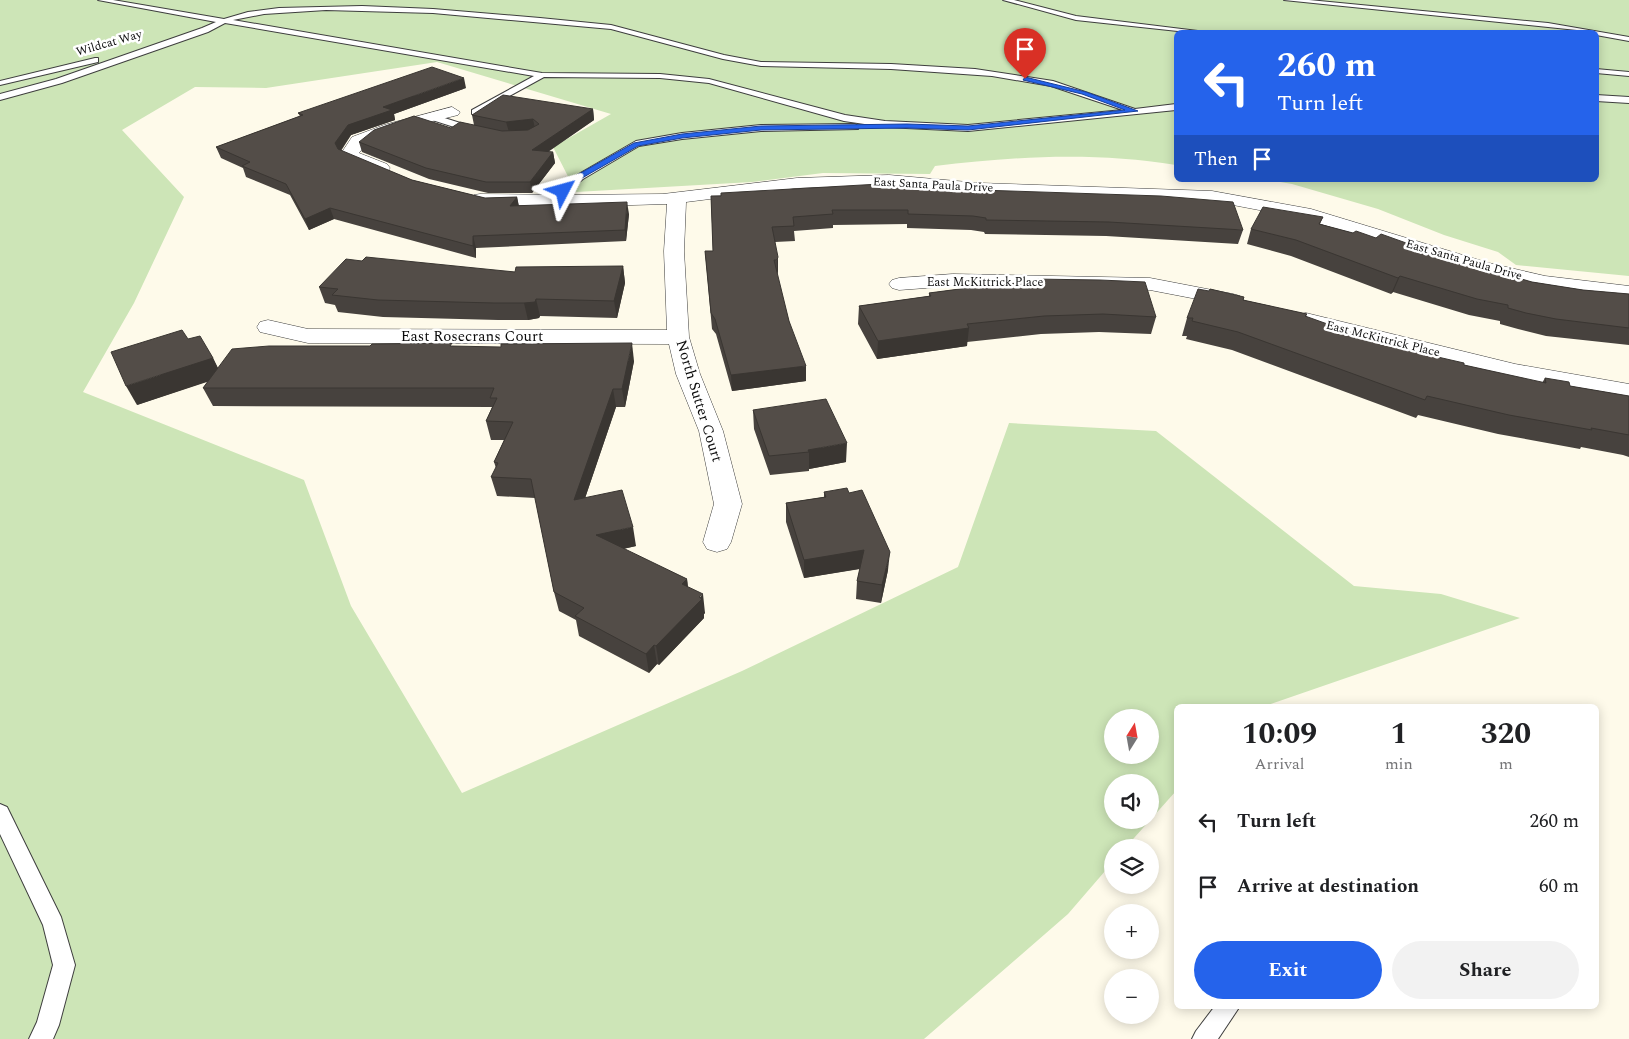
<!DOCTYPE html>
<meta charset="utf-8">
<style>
:root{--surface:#fff;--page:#f2f2f2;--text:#202124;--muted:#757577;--accent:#2563eb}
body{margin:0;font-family:Spectral,serif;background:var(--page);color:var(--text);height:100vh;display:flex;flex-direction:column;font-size:19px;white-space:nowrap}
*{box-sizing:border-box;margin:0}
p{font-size:16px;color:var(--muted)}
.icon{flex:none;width:28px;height:28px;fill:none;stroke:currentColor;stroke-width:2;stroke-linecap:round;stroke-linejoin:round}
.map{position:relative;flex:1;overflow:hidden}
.drawer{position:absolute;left:1174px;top:704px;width:425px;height:305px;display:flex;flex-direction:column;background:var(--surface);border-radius:8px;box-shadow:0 2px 12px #0003}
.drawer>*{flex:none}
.guide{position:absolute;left:1174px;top:30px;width:425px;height:152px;border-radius:8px;box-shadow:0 2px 12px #0003;background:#2563eb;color:#fff;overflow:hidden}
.needle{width:32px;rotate:11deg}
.buttons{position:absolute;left:1104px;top:709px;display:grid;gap:10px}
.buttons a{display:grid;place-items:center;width:55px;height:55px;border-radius:50%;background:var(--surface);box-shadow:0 2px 12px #0003;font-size:25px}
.pin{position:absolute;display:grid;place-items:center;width:42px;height:42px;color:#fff;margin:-51px -21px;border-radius:50% 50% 50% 0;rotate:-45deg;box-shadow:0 0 5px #0007}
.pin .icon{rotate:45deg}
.me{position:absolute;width:55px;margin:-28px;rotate:51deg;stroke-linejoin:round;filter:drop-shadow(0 0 4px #0008)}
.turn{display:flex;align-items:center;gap:18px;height:105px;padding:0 20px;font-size:22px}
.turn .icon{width:65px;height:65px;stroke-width:2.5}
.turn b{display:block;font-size:35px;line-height:42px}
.then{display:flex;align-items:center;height:48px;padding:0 20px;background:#0003;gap:10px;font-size:19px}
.eta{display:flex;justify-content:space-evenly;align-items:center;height:85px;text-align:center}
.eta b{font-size:30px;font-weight:700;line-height:35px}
.cta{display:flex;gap:10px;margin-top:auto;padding:10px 20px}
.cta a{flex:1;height:58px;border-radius:30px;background:var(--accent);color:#fff;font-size:20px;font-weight:700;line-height:58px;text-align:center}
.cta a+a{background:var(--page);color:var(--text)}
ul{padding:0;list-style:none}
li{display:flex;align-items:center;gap:15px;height:65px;padding:0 20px}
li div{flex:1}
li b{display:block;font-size:19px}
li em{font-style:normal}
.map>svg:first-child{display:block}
.green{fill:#cde5b7;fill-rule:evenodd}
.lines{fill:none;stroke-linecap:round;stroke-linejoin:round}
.lane-casing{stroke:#3e3e3e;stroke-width:2}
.street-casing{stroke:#3e3e3e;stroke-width:1}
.lane{fill:#fff;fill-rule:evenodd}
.street{fill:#fff;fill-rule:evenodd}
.wall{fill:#47423e}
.shaded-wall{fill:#3a3632}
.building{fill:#534d48;stroke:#3a3632}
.route{fill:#2563eb;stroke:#184099}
.labels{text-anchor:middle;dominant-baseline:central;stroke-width:5;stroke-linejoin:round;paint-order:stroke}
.far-street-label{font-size:12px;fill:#0b0b0b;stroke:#fff}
.street-label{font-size:15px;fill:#0b0b0b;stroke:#fff}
</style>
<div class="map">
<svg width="1629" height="1039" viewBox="0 0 1629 1039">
<rect width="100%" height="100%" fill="#fefaea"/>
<path class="green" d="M0 0H1629V276L1516 265 1498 252 1444 235 1378 209 1292 184 1269 180H1596V32H1176V165C1096 152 1016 156 935 166L930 174 823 173 752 182 576 192 553 147 611 114 437 62 266 88 195 87 122 130 184 197 134 303 83 392 304 480 351 606 462 793 742 671 958 567 1009 423 1156 431 1354 586 1441 594 1520 618 1265 706H1176V791L1126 847 1112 848V863L1068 914 924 1039H0ZM1112 718H1150V755H1112ZM1112 782H1150V820H1112Z"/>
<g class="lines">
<g class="lane-casing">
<g id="lane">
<path d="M98 0H113L224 19 248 12 279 8 362 6 433 9 540 18 611 25 724 55 761 62 891 64 975 69 1053 81 1135 109 1176 104V110L968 131 885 127 844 121 709 83 660 78 544 77 475 115 472 114V110L534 76 225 23 208 32 62 83 0 100V94L56 79 202 28 216 22ZM326 10 433 13 611 29 723 59 761 66 891 69 992 76 1051 86 1123 110 968 125 885 121 845 115 709 79 660 74 542 73 233 20 264 14Z"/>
<polygon points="1003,0 1014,0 1076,16 1206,32 1187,32 1076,20"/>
<polygon points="1284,0 1309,0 1548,23 1629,37 1629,41 1596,35 1596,32"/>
<polygon points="95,58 98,58 98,62 0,85 0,81"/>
<polygon points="1596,69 1629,72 1629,76 1596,73"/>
<polygon points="1596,95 1629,97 1629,103 1596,101"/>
<polygon points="432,114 476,128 477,130 473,133 429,119 428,117"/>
<polygon points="855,124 859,127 858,129 761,131 682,139 639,146 583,179 566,193 558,191 577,175 636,141 682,133 761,125"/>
<polygon points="0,804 7,807 61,917 75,965 59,1025 53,1039 29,1039 37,1022 53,965 43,925 0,834"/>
<polygon points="1215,1006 1240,1006 1218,1039 1192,1039 1196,1031"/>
</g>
</g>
<g class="street-casing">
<g id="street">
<path d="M452 107 460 112 458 115C432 122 373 131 359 153L387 164 390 168 387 172H375L343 159 340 155 352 137 384 125Z"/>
<polygon points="889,175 979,183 1212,191 1311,209 1489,263 1545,276 1629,286 1629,298 1545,288 1484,274 1301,218 1212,201 979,193 889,185 797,188 686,202 684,251 689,337 700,374 723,431 742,504 731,542 727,549 717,552 707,549 703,542 714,504 699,431 676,374 669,344 308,343 260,332 257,327 260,322 268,320 308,329 667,330 664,251 667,204 564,207 480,204 474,203 471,199 474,195 480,194 564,195 663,194 797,178"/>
<polygon points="953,274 1150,278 1233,294 1240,296 1244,300 1240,304 1233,306 1150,290 953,286 899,290 892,288 889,284 892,280 899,278"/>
<polygon points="1306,313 1515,364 1629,384 1629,398 1515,378 1298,325 1295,320 1298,315"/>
</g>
</g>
<use href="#lane" class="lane"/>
<use href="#street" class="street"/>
</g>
<g class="wall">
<polygon points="466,88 394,114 395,120 351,135 341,151 412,180 485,198 517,197 519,206 629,214 626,241 476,248 476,258 334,219 309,230 290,195 246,177 243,168 221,158 216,147 300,116 298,113"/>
<polygon points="593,109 594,120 548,152 553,152 555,163 532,193 488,193 429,179 362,152 359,142 474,125 472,115"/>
<polygon points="889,187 1243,230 1238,244 1106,236 985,234 984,232 971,230 907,228 907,224 833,225 833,228 794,231 795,241 775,242 778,271 777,275 789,321 806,381 732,391 716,334 712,329 705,251 713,251 711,196"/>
<polygon points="1323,217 1320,224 1353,233 1376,238 1479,269 1532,282 1583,290 1629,294 1629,345 1546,336 1518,329 1500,324 1500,321 1469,315 1393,292 1391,294 1291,256 1247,244 1251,229"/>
<polygon points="362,261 515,272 623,266 625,283 617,318 540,316 539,318 528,320 498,320 383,317 338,312 335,305 325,303 319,287"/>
<polygon points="1033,279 1156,317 1151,334 1099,332 1041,334 967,342 967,346 877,359 858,324 859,306 929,296 929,293 974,287 974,286 1032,282"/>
<polygon points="1243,300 1307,314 1306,317 1386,345 1429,355 1464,365 1542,383 1545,378 1570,386 1629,396 1629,457 1623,455 1581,447 1580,449 1498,434 1418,415 1416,418 1232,350 1186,339 1187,336 1182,336 1187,318"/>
<polygon points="188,339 213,358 218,368 452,346 634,361 625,407 616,407 585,498 636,546 623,549 687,579 688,587 705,613 704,614 704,618 659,665 657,664 649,673 579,636 576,620 559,611 554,592 535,498 497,496 491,477 496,468 494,462 504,440 491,440 486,421 492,407 213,406 203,388 208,381 137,405"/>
<polygon points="753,410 846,462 809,469 809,471 770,475 754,429"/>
<polygon points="824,492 888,570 881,603 856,599 857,581 860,569 804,578 786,522 786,503 824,497"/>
</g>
<g class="shaded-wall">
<polygon points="464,78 466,88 394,114 395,120 351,135 338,154 335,143 348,125 383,107"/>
<polygon points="593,109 594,120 534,161 532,150"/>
<polygon points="533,119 535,129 509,132 506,122"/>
<polygon points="553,152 555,163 532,193 530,182"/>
<polygon points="517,197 519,208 510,206"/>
<polygon points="627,202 629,214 626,241 625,230"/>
<polygon points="330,208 334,219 309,230 305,219"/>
<polygon points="473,236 476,248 476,258 473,246"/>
<polygon points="778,257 778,271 777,275 777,260"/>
<polygon points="623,266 625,283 617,318 614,301"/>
<polygon points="1400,276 1393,292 1391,294 1398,278"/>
<polygon points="536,299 540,316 539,318 528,320 524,303"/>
<polygon points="969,328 967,346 877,359 878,341"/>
<polygon points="632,343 634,361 625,407 622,389"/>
<polygon points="213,358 222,377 137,405 126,386"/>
<polygon points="806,366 806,381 732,391 731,375"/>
<polygon points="613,389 616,407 578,519 574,500"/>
<polygon points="847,443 846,462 809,469 809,452 808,450"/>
<polygon points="633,527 636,546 600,554 596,535"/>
<polygon points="864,550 864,568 804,578 804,560"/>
<polygon points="890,552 888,570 881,603 882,585"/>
<polygon points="687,579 689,598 682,584"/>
<polygon points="703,594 705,613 704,614 704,618 659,665 656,646"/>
<polygon points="654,645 657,664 649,673 646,654"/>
</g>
<g class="building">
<polygon points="432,67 464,78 383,107 392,110 348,125 335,143 338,149 412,180 485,198 517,197 510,206 627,202 625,230 473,236 473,246 330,208 305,219 286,184 242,166 250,162 216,147 303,115 298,113"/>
<polygon points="503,95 593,109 532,150 553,152 530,182 486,182 426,168 359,142 374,130 414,116 451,128 460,122 502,131 528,130 539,124 533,119 506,122 472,115"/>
<polygon points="880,184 889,185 889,187 1161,196 1233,202 1243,230 1109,222 986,220 986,218 973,216 908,214 908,210 832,210 833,214 793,217 794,226 772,227 778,257 777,260 774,260 789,321 806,366 731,375 715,319 711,313 705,251 713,251 711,196 721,196 721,193"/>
<polygon points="1263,207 1323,217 1319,224 1353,233 1356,231 1376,238 1381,234 1423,249 1421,251 1479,269 1480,267 1532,282 1583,290 1629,294 1629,328 1556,319 1526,313 1508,308 1508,305 1477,299 1400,276 1398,278 1296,240 1251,229"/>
<polygon points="366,257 515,272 516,267 623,266 614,301 536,299 535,302 524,303 494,303 378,300 332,295 338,289 319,287 346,259 362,261"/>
<polygon points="1033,279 1100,280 1145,282 1156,317 1103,314 1044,316 967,324 969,328 878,341 859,306 931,296 929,293 975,287 974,286 1034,282"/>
<polygon points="1198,289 1209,291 1210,289 1244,297 1243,300 1307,314 1305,316 1386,345 1388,342 1429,355 1464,363 1464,365 1546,383 1545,378 1569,382 1570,386 1629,396 1629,435 1591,428 1592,430 1509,415 1427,396 1425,400 1238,332 1192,321 1193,318 1187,318"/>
<polygon points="182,330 188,339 200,336 213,358 126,386 111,352"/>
<polygon points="452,343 450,346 501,347 501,344 632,343 622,389 613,389 574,500 622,490 633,527 596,535 687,579 682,584 703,594 699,597 702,599 656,646 654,645 646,654 575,616 584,608 554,592 531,479 491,477 498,463 494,462 513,422 486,421 497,398 490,398 494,388 203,388 232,349 269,346 370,346 372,344"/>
<polygon points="826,399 847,443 808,450 809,452 769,456 753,410"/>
<polygon points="847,488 849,493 862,490 890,552 882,585 857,581 864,550 804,560 786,503 826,497 824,492"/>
</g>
<polygon class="route" points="1025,77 1086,92 1138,111 968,130 907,128 761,130 682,138 638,146 582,178 566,193 559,191 577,175 634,143 682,134 761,126 907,124 968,126 1125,110 1082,94 1023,80"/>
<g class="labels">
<g class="far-street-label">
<text transform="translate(109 43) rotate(-16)">Wildcat Way</text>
<text transform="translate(933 185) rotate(3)">East Santa Paula Drive</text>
<text transform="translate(1464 260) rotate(16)">East Santa Paula Drive</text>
<text x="985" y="282">East McKittrick Place</text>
<text transform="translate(1383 339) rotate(14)">East McKittrick Place</text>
</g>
<g class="street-label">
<text x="472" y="336">East Rosecrans Court</text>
<text transform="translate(699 401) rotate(73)">North Sutter Court</text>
</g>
</g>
</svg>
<div class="buttons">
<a><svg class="needle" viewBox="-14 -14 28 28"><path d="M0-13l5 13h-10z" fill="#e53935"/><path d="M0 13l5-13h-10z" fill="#757577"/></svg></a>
<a><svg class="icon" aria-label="sound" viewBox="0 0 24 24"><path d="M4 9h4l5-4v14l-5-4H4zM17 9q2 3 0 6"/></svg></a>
<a><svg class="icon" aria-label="layers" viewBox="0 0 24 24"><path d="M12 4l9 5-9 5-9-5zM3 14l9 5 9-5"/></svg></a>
<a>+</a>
<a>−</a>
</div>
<div class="pin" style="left:1025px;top:79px;background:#d93025"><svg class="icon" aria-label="arrive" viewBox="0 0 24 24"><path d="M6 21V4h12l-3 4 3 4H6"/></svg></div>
<svg class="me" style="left:563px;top:191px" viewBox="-20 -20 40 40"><path d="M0-17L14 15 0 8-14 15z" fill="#2563eb" stroke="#fff" stroke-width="4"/></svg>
<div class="guide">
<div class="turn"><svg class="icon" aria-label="left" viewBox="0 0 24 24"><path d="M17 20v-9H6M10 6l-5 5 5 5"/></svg><div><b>260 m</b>Turn left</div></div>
<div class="then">Then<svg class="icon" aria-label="arrive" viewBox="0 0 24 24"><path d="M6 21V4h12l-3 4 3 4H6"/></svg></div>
</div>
<section class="drawer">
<div class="eta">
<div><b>10:09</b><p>Arrival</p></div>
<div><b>1</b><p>min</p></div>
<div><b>320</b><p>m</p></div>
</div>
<ul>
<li><svg class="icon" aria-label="left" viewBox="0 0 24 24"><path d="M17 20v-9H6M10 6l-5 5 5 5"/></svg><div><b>Turn left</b></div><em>260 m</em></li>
<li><svg class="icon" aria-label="arrive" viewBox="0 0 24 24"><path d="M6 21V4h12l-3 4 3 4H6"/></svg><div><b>Arrive at destination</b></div><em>60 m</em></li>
</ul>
<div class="cta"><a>Exit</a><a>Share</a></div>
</section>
</div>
